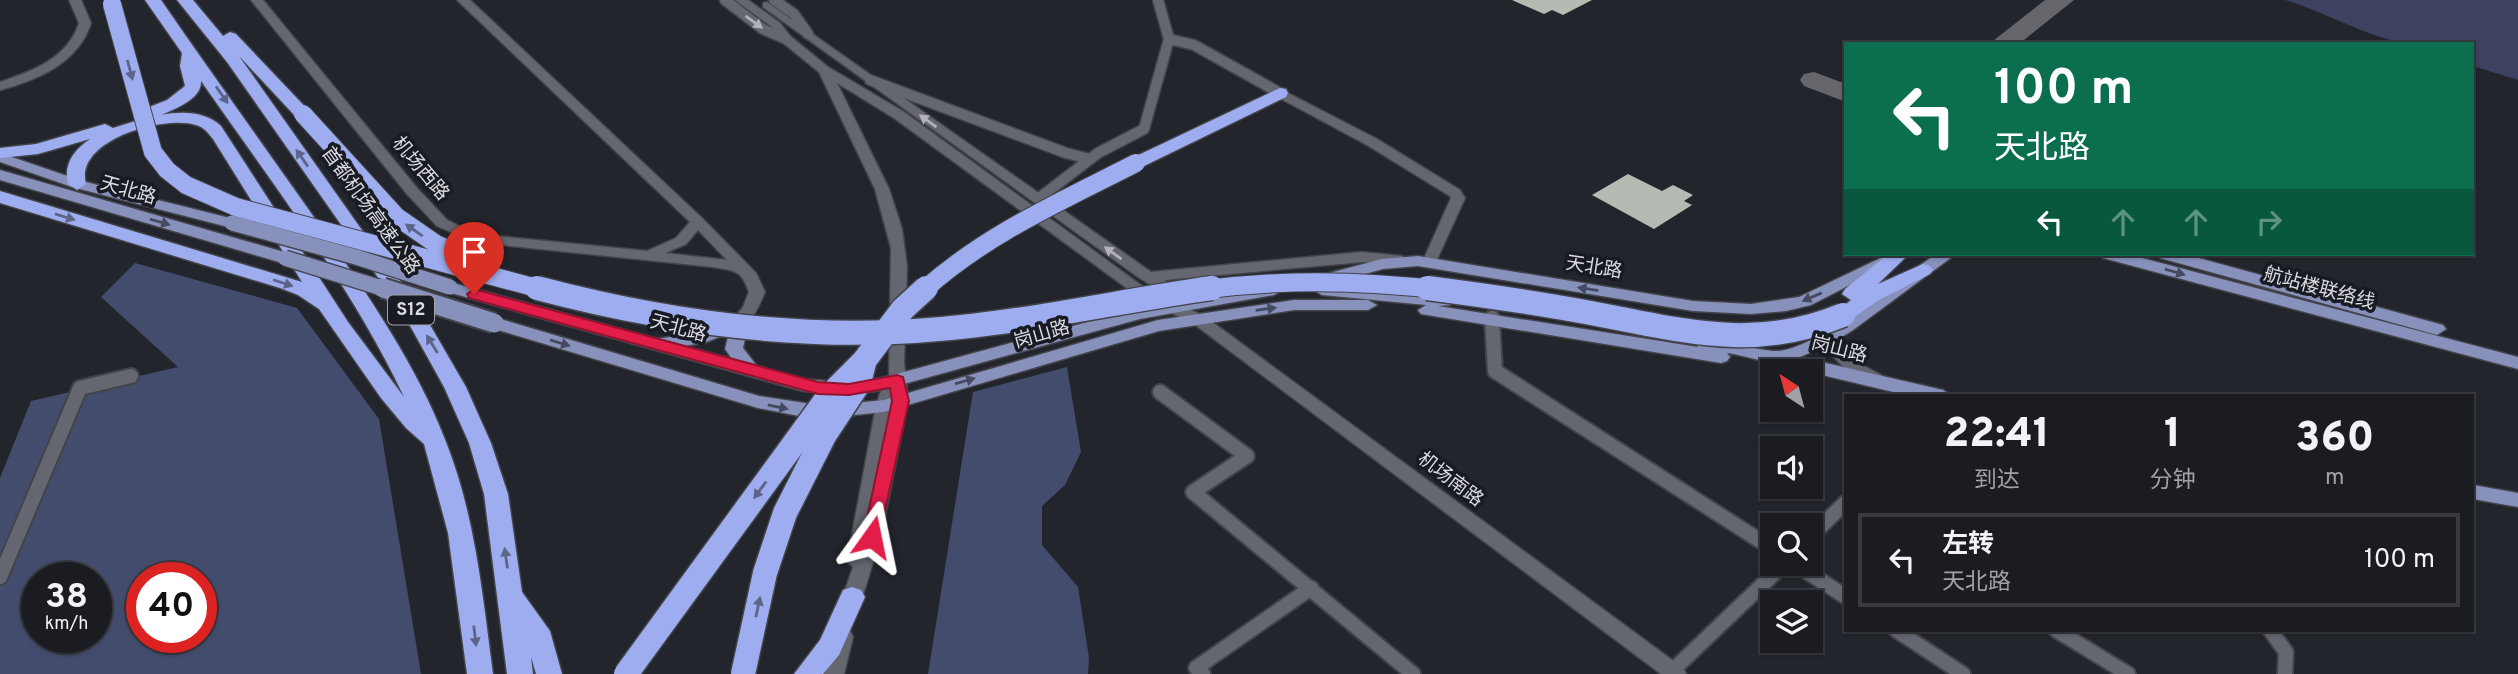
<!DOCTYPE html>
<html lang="zh">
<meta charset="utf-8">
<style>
:root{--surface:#1a1c21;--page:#23252a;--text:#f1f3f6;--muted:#9fa1a5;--line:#383a3f}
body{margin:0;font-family:Overpass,"Noto Sans SC",sans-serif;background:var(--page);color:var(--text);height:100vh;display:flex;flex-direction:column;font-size:26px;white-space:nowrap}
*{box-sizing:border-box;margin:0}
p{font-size:23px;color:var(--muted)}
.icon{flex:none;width:38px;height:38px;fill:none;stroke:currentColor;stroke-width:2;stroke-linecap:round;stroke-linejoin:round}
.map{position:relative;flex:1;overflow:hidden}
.sheet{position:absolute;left:1844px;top:394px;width:630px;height:238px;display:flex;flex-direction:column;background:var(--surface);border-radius:0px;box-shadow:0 2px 5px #0004,0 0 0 2px var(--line)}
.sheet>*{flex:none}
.hud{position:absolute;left:1844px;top:42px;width:630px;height:214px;border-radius:0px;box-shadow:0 2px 5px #0004,0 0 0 2px var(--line);background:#0b6e4f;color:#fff;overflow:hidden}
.needle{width:46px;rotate:324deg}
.controls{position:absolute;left:1760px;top:359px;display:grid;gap:14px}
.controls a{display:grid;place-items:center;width:63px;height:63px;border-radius:0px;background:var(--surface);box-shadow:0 2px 5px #0004,0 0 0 2px var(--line);font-size:35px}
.speed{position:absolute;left:21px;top:562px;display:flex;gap:14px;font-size:35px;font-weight:700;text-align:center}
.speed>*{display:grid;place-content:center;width:91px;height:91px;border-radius:50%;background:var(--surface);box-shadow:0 2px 5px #0004,0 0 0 2px var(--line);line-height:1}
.speed small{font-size:18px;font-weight:400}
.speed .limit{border:10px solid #d22;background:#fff;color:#111}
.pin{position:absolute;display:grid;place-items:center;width:60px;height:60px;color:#fff;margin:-72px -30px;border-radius:50% 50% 50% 0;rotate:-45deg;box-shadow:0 0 7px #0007}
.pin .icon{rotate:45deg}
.me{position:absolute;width:77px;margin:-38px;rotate:12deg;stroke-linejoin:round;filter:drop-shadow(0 0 5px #0008)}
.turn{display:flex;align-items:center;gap:24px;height:147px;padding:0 35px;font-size:32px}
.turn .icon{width:91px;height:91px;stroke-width:2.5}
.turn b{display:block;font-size:49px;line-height:60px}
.lanes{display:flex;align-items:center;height:66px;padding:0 35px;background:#0003;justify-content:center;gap:35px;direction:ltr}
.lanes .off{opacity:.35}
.eta{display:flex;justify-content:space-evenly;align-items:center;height:119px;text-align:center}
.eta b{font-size:42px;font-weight:800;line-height:49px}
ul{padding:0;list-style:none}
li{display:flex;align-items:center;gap:21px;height:94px;margin:0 14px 10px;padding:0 21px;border:4px solid var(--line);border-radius:0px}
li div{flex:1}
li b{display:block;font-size:26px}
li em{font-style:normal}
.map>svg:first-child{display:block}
.green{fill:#3c425f}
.forest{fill:#444c6d;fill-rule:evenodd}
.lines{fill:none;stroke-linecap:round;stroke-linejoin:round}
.taxiway{fill:#64666c;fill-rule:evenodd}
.building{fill:#b3bbb2}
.street-far1-casing{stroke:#424449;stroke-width:13}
.street-casing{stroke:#424449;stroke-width:18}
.secondary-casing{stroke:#424449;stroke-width:3}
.primary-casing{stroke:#424449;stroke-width:3}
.highway-casing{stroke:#424449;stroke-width:3}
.street-far1{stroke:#656770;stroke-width:10}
.street{stroke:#656770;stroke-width:14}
.secondary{fill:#656770;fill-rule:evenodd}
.primary{fill:#8791bc;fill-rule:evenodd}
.highway{fill:#9eadef;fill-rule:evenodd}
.primary-bridge-far1-casing{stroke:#424449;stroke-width:18;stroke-linecap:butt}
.primary-bridge-casing{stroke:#424449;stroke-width:23;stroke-linecap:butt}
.highway-bridge-far1-casing{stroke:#424449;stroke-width:20;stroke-linecap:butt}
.highway-bridge-casing{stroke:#424449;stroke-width:27;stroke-linecap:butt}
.primary-bridge-far1{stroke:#8791bc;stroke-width:15}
.primary-bridge{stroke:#8791bc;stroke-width:19}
.highway-bridge-far1{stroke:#9eadef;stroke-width:18}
.highway-bridge{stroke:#9eadef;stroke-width:24}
.oneway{fill:#b1b3b9}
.oneway2{fill:#5c6488}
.oneway3{fill:#454a60}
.route{fill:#e11d48;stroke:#92132f;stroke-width:2}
.labels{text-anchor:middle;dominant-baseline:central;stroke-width:7;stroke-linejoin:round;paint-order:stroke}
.shield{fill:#191b22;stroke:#a0a2a8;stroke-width:2}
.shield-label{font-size:18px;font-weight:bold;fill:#dadce1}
.street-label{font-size:19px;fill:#dadce1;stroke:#191b22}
</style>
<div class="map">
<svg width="2518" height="674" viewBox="0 0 2518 674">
<rect width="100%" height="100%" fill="#23252c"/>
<path class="green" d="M2285 0H2518V80L2473 66V44C2451 44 2424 48 2402 43 2361 34 2325 12 2285 0Z"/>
<g class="forest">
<path d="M135 263 297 308 379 419 421 674H0V478L31 401 178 367 101 297ZM37 578H96V637H37ZM142 578H201V637H142Z"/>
<polygon points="1067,367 1081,452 1065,485 1042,506 1042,545 1078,587 1089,658 1088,674 928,674 973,392"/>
</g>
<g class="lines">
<g class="taxiway">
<polygon points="2045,0 2074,0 2019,44 1989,44"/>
<polygon points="1814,72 1846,84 1846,102 1804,86 1800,80 1804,74"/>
</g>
</g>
<g class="building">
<polygon points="1512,0 1592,0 1563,15 1552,10 1544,14"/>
<polygon points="1628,174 1662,191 1673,185 1693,195 1684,201 1692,205 1654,229 1592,195"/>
</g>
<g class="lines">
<g class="street-far1-casing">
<g id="street-far1">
<polyline points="725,0 763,29 786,39"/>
<polyline points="774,0 794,14 808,34"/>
<polyline points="1169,39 1194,45 1280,93"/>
<polyline points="870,80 1066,153 1090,159"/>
<polyline points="1038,199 1098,153 1144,129 1169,39 1158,0"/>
</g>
</g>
<g class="street-casing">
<g id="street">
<polyline points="1492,318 1495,371 1773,549"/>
<polyline points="1160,392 1247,456 1193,492 1413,674"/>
<polyline points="1811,536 1846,502"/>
<polyline points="1795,564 1846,597"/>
<polyline points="0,577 80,388 131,376"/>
<polyline points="1896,630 1963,674"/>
<polyline points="2056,630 2128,674"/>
<polyline points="2270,630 2286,652 2285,674"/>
<polyline points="1672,671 1784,564"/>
<polyline points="1203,674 1196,668 1311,588"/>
</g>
</g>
<g class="secondary-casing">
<g id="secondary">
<path d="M69 0H81L91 23C78 63 38 80 0 90V82C33 71 68 58 79 23Z"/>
<path d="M251 0H263L417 188 447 220 476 234 647 251 676 238 690 222 457 0H470L703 219 756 273 765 292C759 305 754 321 740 326L732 321 743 307 749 292C741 269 735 271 713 267L473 242 437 226 407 194ZM698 230 727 260 665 253 686 244Z"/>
<polygon points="735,0 748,0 780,23 790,36 828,67 904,112 1149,291 1204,316 1683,668 1686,674 1661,674 1194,324 1139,297 894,118 837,83 889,189 902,229 907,267 904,362 908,401 881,536 859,608 856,613 849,616 842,613 839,608 853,567 847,561 876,406 880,393 889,380 891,248 875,189 819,72 782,42 772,27"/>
<polygon points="767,2 1151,272 1362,252 1402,256 1409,261 1402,266 1362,262 1164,280 1185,295 1182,298 1172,298 1138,277 763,7 763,3"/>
<polygon points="1280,89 1377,139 1460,190 1465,198 1434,266 1429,268 1422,263 1451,198 1450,196 1367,145 1276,96 1274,93"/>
<path d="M1828 335 1834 336 1860 364 1883 376 1885 380 1883 384C1861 390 1831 356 1820 340Z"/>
<polygon points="843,629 850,631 853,637 844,674 824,674 836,631"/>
</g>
</g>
<g class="primary-casing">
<g id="primary">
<polygon points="0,153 82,181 238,220 240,223 232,228 72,187 0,162"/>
<polygon points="0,170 291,254 293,258 291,262 279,262 0,180"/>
<path d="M1889 254H1910L1811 305 1786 311 1751 314 1693 311 1418 266 1383 269 1325 285 1444 296 1452 301 1450 305 1438 306 1698 347 1695 343 1704 337C1721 340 1764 352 1778 351 1820 348 1898 277 1937 254H1956L1853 330 1832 343 1800 357 1943 390 1952 396H1910L1734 354 1727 353 1730 357 1727 361 1721 363 1421 314 1418 310 1426 305 1322 295 1314 290 1322 285 1316 280 1318 276 1382 259 1418 256 1693 301 1751 304 1799 297Z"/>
<polygon points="2101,254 2127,254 2518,357 2518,369 2103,258"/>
<polygon points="2158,254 2184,254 2443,325 2446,329 2437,335 2160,258"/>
<path d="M450 282 657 339 701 332 740 315 749 321 743 348 757 366 803 379 849 383 882 378 1139 308 1274 285 1282 290 1274 295 1140 319 882 390 849 395 803 391 444 291 442 287 444 283ZM729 333 725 349 732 359 683 346 704 343Z"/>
<polygon points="1294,300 1368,300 1377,305 1368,310 1294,310 1159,331 884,412 825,418 804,417 758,408 488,327 485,323 494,317 759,396 825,406 884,400 1158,320"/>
<polygon points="2473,485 2518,493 2518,507 2473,499"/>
</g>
</g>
<g class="highway-casing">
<g id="highway">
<path d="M145 0H161C214 77 269 153 323 230 371 300 420 370 449 450 476 522 483 599 493 674H467L448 533 424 444 406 428 381 398 319 309 298 295 280 288 0 203V191L302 282 213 139C208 133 204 127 196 125 164 115 74 140 86 184L77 190 68 184C63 164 74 150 90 139L38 154 0 158V148L36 144 105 124 113 128 145 118 139 114 142 110 167 100 185 86 180 66 182 53ZM201 81C272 183 351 285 404 397L348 322 221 126C205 111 181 111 161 115 175 109 202 99 201 81Z"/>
<polygon points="177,0 193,0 223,36 230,32 236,34 312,114 303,119 297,118 239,56 359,226 419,306 466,387 491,443 508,494 522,592 550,631 562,674 536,674 531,657 533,674 507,674 484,494 469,443 444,387 403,313 227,62"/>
<polygon points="1280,88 1286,89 1288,93 1286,97 1142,167 1136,168 1127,163 1130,159"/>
<polygon points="1888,254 1904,254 1906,257 1878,284 1923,264 1930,266 1933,270 1930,274 1879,300 1850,320 1836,320 1833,315 1851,300 1842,294 1845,289"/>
<polygon points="852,587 861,590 865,597 839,655 823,674 794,674 820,640 843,590"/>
</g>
</g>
<use href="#street-far1" class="street-far1"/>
<use href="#street" class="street"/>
<use href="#secondary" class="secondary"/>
<use href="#primary" class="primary"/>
<use href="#highway" class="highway"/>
<g class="primary-bridge-far1-casing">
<g id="primary-bridge-far1">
<polyline points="232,223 356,257 450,287"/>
<polyline points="285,258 388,290"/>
</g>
</g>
<g class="primary-bridge-casing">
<polyline id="primary-bridge" points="383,288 494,323"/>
</g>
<g class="highway-bridge-far1-casing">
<g id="highway-bridge-far1">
<polyline points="112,4 153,152 167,170 186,185 236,207 544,290"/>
<polyline points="303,114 397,217 436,244 470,258"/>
<path d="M924 290C986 234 1062 201 1136 163"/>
<path d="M1199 290C1281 279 1359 280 1441 290"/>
</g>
</g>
<g class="highway-bridge-casing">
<g id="highway-bridge">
<path d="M537 288C654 319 774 337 895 332 1002 328 1106 303 1212 288"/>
<path d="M1427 288C1482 295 1537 303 1591 313 1682 330 1753 352 1843 315"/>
<polyline points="626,674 828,397 864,361 903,309 926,288"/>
<polyline points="743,674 765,573 785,513 824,436 859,383 864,363"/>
</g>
</g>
<use href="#primary-bridge-far1" class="primary-bridge-far1"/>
<use href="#primary-bridge" class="primary-bridge"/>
<use href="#highway-bridge-far1" class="highway-bridge-far1"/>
<use href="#highway-bridge" class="highway-bridge"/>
</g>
<defs><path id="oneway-solid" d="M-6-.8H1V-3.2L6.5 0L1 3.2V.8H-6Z" transform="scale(1.75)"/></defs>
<g class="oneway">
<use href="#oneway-solid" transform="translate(754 22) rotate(36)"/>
<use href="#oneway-solid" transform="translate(928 121) rotate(-144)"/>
<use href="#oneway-solid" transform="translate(1113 253) rotate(-144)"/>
</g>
<g class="oneway2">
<use href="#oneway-solid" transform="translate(130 70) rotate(75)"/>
<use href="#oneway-solid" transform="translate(222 95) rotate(55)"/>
<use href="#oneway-solid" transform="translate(302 158) rotate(-125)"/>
<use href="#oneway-solid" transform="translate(65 217) rotate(17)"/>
<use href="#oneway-solid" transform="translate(414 230) rotate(-145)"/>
<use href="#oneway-solid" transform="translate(283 283) rotate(18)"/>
<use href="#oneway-solid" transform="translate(432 344) rotate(-122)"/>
<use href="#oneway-solid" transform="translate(760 490) rotate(126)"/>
<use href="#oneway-solid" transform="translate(506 558) rotate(-98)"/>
<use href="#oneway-solid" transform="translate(758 607) rotate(-78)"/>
<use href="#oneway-solid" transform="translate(475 636) rotate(83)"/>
</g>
<g class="oneway3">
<use href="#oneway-solid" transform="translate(160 222) rotate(16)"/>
<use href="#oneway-solid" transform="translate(2175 272) rotate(16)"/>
<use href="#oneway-solid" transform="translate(1588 289) rotate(-171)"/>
<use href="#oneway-solid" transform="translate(1812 297) rotate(157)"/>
<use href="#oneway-solid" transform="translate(1266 309) rotate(-8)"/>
<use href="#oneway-solid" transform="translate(560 343) rotate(17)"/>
<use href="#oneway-solid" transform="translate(965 381) rotate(-16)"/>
<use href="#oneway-solid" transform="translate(778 407) rotate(12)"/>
</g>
<polygon class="route" points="474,289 818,382 849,384 897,375 903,377 909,401 878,542 865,542 863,537 892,401 890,388 849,395 818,394 469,298 467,294"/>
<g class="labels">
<rect class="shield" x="388" y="295.5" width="46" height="29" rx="5"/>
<g class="shield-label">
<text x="411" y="310">S12</text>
</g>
<g class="street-label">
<text transform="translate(420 169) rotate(50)">机场西路</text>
<text transform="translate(128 191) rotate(16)">天北路</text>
<text transform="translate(370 211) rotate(54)">首都机场高速公路</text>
<text transform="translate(1594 268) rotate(9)">天北路</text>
<text transform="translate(2319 289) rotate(15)">航站楼联络线</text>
<text transform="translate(678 329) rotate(15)">天北路</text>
<text transform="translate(1042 335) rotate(-16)">岗山路</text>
<text transform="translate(1839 350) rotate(14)">岗山路</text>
<text transform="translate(1450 480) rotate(37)">机场南路</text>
</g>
</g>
</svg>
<div class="controls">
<a><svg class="needle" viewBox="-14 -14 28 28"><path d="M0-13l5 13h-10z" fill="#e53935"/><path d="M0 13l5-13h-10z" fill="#9fa1a5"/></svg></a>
<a><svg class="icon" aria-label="sound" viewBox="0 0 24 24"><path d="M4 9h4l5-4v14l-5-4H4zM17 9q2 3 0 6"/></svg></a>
<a><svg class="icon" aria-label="search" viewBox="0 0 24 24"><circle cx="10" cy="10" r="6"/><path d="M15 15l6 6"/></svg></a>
<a><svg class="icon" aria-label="layers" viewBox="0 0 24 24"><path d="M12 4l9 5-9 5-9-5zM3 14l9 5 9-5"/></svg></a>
</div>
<div class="speed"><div>38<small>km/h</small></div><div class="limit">40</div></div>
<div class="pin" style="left:474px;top:294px;background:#d93025"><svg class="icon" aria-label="arrive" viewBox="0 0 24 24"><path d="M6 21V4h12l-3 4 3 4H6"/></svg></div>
<svg class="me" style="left:872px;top:537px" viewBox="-20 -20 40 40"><path d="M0-17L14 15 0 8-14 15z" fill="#e11d48" stroke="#fff" stroke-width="4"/></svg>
<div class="hud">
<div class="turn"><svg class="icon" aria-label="left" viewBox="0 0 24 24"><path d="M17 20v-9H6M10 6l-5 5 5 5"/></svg><div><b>100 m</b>天北路</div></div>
<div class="lanes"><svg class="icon" aria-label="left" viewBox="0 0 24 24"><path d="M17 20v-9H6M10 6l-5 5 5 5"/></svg><svg class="icon off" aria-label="ahead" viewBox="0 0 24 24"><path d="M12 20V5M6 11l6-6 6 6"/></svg><svg class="icon off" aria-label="ahead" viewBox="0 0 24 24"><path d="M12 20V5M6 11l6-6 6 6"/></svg><svg class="icon off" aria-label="right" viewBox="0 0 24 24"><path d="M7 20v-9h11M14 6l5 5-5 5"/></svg></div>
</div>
<section class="sheet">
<div class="eta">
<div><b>22:41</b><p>到达</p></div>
<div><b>1</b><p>分钟</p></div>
<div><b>360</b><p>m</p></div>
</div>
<ul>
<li><svg class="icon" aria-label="left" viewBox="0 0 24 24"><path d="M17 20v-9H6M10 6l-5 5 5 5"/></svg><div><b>左转</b><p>天北路</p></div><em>100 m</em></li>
</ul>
</section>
</div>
